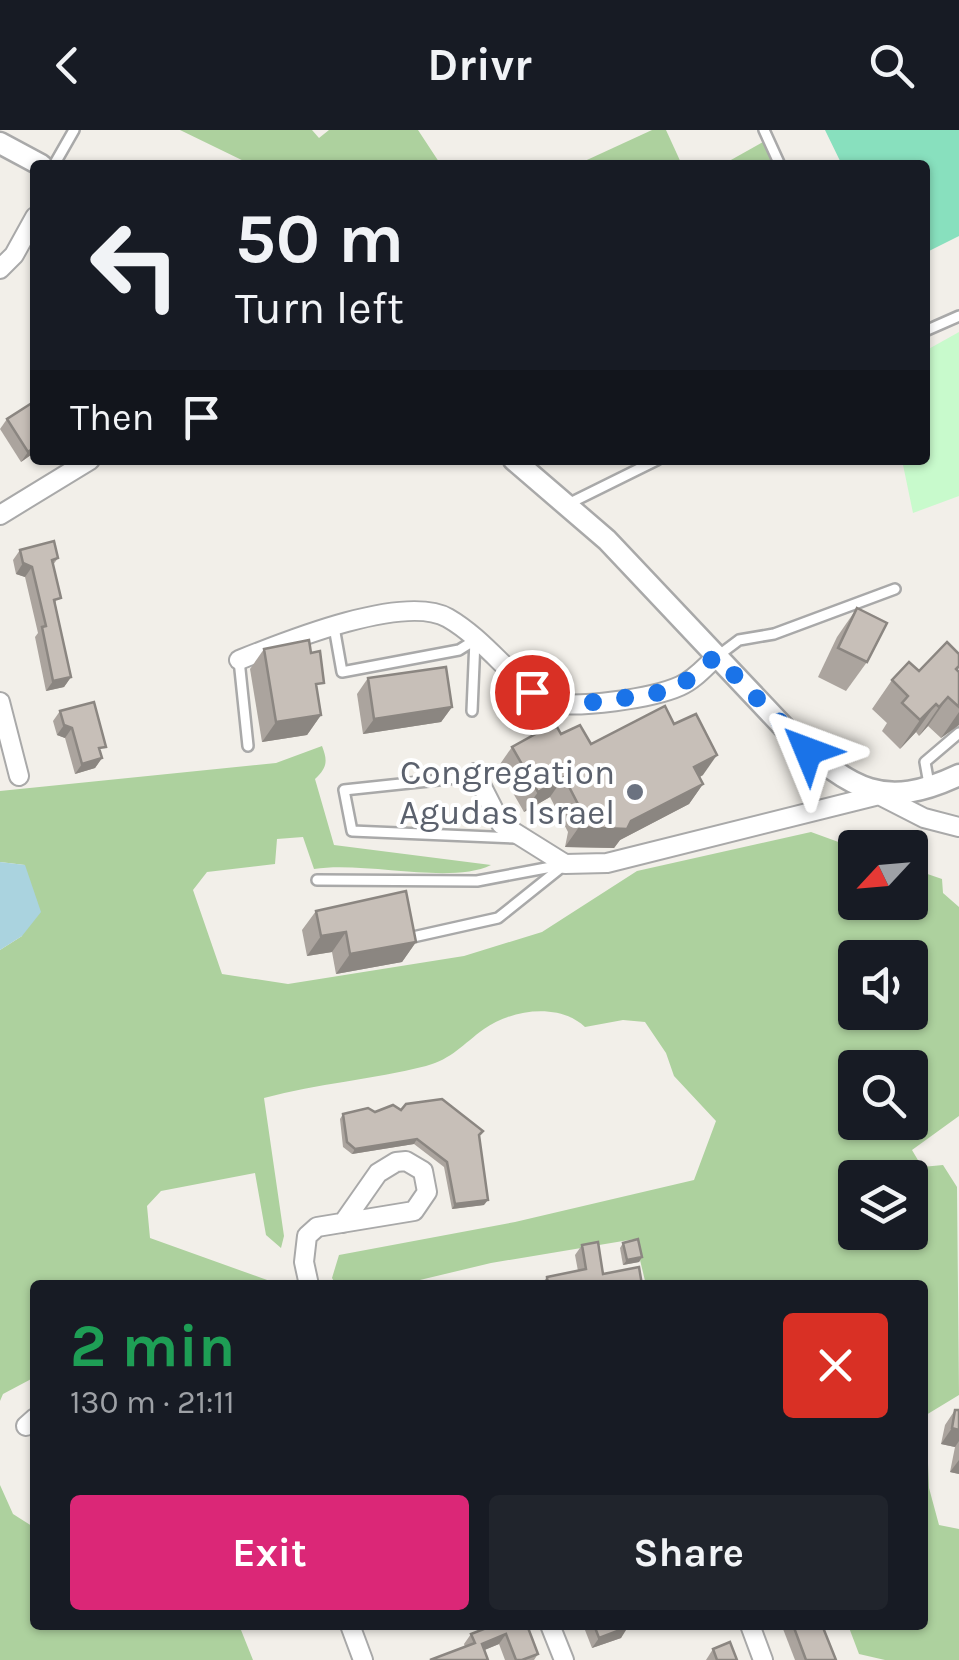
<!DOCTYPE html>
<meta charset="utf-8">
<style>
:root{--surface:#171b24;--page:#20242c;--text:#f1f3f6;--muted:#9ea1a6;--accent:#db2777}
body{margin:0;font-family:Karla,sans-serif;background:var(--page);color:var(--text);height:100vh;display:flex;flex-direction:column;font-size:38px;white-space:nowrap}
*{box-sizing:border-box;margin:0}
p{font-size:32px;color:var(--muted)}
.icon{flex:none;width:55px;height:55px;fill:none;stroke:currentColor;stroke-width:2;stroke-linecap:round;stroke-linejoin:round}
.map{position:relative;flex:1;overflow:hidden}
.side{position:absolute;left:30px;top:1150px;width:898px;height:350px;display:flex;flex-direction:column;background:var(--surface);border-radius:10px;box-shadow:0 2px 8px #0004}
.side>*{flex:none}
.guide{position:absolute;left:30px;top:30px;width:900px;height:305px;border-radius:10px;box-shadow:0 2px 8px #0004;background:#171b24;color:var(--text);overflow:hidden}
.needle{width:65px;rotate:244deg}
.tools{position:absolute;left:838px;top:700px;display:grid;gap:20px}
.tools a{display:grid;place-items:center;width:90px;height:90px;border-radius:10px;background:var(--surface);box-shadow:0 2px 8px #0004;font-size:50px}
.pin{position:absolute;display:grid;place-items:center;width:85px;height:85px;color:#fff;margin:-42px;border:5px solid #fff;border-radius:50%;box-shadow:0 2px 10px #0007}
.me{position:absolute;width:110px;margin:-55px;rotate:314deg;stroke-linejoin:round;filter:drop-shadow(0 0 8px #0008)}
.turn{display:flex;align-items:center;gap:35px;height:210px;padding:0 40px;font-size:45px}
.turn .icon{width:130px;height:130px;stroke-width:2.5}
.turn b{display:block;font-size:70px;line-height:85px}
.then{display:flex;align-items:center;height:95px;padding:0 40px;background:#0003;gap:20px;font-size:38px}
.round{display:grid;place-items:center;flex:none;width:105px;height:105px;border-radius:10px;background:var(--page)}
.headline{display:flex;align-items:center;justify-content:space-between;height:170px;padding:0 40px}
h1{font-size:60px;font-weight:700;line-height:75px;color:#1e9e55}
.primary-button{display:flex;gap:20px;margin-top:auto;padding:20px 40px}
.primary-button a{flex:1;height:115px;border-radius:10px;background:var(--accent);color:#fff;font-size:40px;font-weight:700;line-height:115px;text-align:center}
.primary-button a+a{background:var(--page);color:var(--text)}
header{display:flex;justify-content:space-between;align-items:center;height:130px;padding:0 40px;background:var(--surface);font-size:45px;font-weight:700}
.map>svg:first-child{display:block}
.forest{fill:#add19e;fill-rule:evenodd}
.park{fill:#c8facc}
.pitch{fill:#88e0be}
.water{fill:#aad3df}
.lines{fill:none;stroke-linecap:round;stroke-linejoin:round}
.service-casing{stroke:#a9a9a9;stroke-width:14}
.minor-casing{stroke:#a9a9a9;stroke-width:22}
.tertiary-casing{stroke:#a9a9a9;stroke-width:25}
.service{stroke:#fff;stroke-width:9}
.minor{stroke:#fff;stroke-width:18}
.tertiary{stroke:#fff;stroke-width:20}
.wall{fill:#aba49e}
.shaded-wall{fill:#8b8681}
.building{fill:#c7bfb8;stroke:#8b8681;stroke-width:2.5}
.route{stroke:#1a73e8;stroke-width:18;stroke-dasharray:0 32.4}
.worship-dot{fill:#6b7280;stroke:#fff;stroke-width:4}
.labels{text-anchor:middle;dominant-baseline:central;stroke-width:8;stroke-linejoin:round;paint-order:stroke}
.worship-label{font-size:35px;fill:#5b616d;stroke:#fff;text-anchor:end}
</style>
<header><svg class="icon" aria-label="back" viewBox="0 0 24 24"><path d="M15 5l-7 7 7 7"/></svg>Drivr<svg class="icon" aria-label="search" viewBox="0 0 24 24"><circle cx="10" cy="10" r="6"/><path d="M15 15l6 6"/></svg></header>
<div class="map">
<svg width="959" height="1530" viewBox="0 0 959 1530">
<rect width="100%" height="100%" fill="#f2efe9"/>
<g class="forest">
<polygon points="180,0 312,0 319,8 329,0 418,0 441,35 252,35"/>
<polygon points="652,0 666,0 682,35 576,35"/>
<polygon points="763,12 773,35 722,35"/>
<path d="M322 616C328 631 327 638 315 649L334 715 491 735C450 755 366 731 314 739L303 707 277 709 275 734 207 742 193 760 222 844 288 854 464 826 542 802 637 741 811 702 855 718V772H910V738L942 749 943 763 959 777V986L912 1020 922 1037 943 1035 957 1057 959 1265 926 1285 929 1358 939 1395 959 1399V1530H885L859 1524 848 1495H922V1155H646L635 1109 491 1133 399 1155H336L332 1148 339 1125 515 1092 694 1050 716 991 674 946 666 923 645 892 623 890 585 897C560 873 512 879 484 899 463 914 452 929 426 936 372 950 318 953 264 968L284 1106 281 1118 266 1105 255 1043 161 1061 147 1076 150 1108 281 1155H35V1247L3 1264 0 1271V820L22 806 25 735 0 732V661L276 633ZM855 828H910V882H855ZM855 938H910V992H855ZM855 1048H910V1102H855Z"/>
<polygon points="0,1355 13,1384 35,1398 35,1495 239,1495 253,1530 0,1530"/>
</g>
<polygon class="park" points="959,202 959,366 913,383 902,330 925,330 925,221"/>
<polygon class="pitch" points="825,0 959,0 959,106 925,123 925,35 842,35"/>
<polygon class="water" points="0,732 25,735 41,782 22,806 0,820"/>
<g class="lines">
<g class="service-casing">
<g id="service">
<polyline points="764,0 780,35"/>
<polyline points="54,35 74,0"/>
<polyline points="925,201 959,186"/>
<polyline points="566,375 657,330"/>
<polyline points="334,497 342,542 459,520 475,510 472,581"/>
<polyline points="719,525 739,510 774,504 895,459"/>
<polyline points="239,530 248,616"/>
<polyline points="476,646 344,660 352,701 516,708"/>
<polyline points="929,654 925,632 959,603"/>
<polyline points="317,750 477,751 562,735"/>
<polyline points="404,809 498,788 563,736"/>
</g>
</g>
<g class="minor-casing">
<g id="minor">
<polyline points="0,139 14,125 35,87"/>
<polyline points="0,385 90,330"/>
<path d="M239 530C284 512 404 463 448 488 486 510 512 550 549 573 580 578 651 569 680 556 694 550 705 537 716 527"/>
<polyline points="0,572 19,646"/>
<polyline points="475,643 501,694 565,734 607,733 879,665 924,688 959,697"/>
<polyline points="309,1155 304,1132 307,1106 317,1097 414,1081 427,1062 423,1041 406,1031 396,1032 378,1043 343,1093"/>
<polyline points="26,1296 35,1288"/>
<polyline points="350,1495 363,1530"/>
<polyline points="550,1495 564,1530"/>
<polyline points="750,1495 763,1530"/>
</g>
</g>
<g class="tertiary-casing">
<g id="tertiary">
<polyline points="0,13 41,35"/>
<path d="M514 330 607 410 793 607C852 659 883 681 959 645"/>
</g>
</g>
<use href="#service" class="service"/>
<use href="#minor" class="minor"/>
<use href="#tertiary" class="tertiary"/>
</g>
<g class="wall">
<polygon points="35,271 35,322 21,332 0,299 7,289"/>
<polygon points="20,420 58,428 53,435 56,476 71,547 64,557 46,561 35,507 38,503 25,447 16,444 13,430"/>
<polygon points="857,478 867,532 846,561 818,547 837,507"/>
<polygon points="264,519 317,563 321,585 307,605 262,612 250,539"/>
<polygon points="959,524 959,538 957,541 959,542 959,595 941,608 928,596 919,606 916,602 900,619 882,601 887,593 872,579 892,550 919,541"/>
<polygon points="368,548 452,577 441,592 363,604 357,564"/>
<polygon points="60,581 102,628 95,638 75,644 65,608 57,605 53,591"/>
<polygon points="561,604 703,645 700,647 703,654 689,674 620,710 614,718 565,717 568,702 550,667 524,682 498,637 512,617"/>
<polygon points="316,781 416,812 402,832 336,844 332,822 307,826 302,800"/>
<polygon points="401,980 479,1005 484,1075 452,1079 444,1037 414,1014 352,1024 343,1017 340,989 343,984"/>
<polygon points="623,1113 642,1127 639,1132 623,1135 620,1118"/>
<polygon points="582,1115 603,1144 642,1155 541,1155 547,1147 578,1141 575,1125"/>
<polygon points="955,1280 959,1280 959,1344 950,1342 955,1317 941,1314 945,1295"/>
<polygon points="484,1495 527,1495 538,1524 534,1530 505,1530 499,1514 484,1520 465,1517 464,1514 471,1504 486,1498"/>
<polygon points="583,1495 627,1495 621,1508 592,1518"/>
<polygon points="786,1495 822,1495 836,1530 795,1530 783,1499"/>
<polygon points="713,1519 737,1530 706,1530"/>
</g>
<g class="shaded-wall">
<polygon points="35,317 35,322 21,332 28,322"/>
<polygon points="23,433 32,437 25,447 16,444"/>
<polygon points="71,547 64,557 46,561 53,551"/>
<polygon points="948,567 928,596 919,606 939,577"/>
<polygon points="936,574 916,602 900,619 920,590"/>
<polygon points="452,577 441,592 363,604 374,589"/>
<polygon points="959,582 959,595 941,608"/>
<polygon points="321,585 307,605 262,612 276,592"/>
<polygon points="64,595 72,598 65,608 57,605"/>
<polygon points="717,625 703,645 680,657 694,637"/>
<polygon points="102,628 95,638 75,644 82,634"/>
<polygon points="564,647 550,667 524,682 538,662"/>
<polygon points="703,654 689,674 620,710 614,718 565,717 579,697 631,691"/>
<polygon points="346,802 332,822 307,826 321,806"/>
<polygon points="416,812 402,832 336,844 350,824"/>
<polygon points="417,1009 414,1014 352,1024 355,1019"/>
<polygon points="488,1070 484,1075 452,1079 455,1074"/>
<polygon points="642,1127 639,1132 623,1135 627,1130"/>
<polygon points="952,1298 959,1300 959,1311 955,1317 941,1314"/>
<polygon points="959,1330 959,1344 950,1342"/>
<polygon points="628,1497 621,1508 592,1518 599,1508"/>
<polygon points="506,1504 499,1514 475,1524 482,1514"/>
</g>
<g class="building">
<polygon points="35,271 35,317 28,322 7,289"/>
<polygon points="54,411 58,428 52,430 61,468 54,470 71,547 53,551 42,497 46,496 32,437 23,433 20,420"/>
<polygon points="857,478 887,493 867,532 838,518"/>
<polygon points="309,510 311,523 320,521 324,553 316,554 321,585 276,592 264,519"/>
<polygon points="947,512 959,524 959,536 956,539 959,542 959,577 948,567 939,577 936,574 920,590 902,573 908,566 892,550 909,532 919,541"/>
<polygon points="446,537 452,577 374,589 368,548"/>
<polygon points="94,572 106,617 99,618 102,628 82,634 72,598 64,595 60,581"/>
<polygon points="665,576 674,594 696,584 717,625 694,637 703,654 631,691 627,699 579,697 582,682 564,647 538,662 512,617 541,601 557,597 561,604 580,595 591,614"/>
<polygon points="406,761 416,812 350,824 346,802 321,806 316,781"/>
<polygon points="442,969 483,1001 479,1005 488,1070 455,1074 447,1032 417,1009 355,1019 347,1012 343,984 368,978 375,982 393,975 401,980 406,974"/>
<polygon points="638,1109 642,1127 627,1130 623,1113"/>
<polygon points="598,1112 603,1144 639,1137 642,1155 548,1155 547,1147 586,1139 582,1115"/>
<polygon points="955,1280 959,1280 959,1300 952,1298"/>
<polygon points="494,1495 527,1495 538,1524 522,1530 516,1530 506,1504 482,1514 488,1530 430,1530 475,1513 471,1504"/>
<polygon points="594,1495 627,1495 628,1497 599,1508"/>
<polygon points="793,1495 822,1495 836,1530 806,1530"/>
<polygon points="730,1512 737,1530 717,1530 713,1519"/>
</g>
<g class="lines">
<polyline class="route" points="532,562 549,573 564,576 653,564 680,556 716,526 808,621"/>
</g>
<circle class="worship-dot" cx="635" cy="662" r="10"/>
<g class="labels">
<g class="worship-label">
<text x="615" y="642">Congregation<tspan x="615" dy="40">Agudas Israel</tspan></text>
</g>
</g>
</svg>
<div class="tools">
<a><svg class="needle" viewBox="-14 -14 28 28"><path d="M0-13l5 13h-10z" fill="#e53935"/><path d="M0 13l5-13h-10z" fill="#9ea1a6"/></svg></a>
<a><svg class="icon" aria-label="sound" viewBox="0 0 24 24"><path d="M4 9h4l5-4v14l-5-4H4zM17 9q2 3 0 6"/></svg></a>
<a><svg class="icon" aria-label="search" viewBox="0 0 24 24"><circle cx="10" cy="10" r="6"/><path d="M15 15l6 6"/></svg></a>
<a><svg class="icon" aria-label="layers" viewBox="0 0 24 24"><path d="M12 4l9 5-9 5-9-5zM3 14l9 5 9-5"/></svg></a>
</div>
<div class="pin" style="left:532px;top:562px;background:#d93025"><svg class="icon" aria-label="arrive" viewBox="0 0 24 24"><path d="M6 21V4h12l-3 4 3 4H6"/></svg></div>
<svg class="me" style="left:808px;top:621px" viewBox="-20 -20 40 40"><path d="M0-17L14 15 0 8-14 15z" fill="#1a73e8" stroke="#fff" stroke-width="4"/></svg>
<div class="guide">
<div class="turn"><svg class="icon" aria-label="left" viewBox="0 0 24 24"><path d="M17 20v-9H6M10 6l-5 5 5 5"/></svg><div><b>50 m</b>Turn left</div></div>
<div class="then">Then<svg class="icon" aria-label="arrive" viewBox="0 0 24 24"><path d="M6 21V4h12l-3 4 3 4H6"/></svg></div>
</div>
<section class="side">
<div class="headline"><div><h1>2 min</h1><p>130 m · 21:11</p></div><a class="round" style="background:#d93025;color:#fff"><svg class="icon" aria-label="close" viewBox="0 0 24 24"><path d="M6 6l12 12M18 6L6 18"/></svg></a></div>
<div class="primary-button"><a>Exit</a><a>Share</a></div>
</section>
</div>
